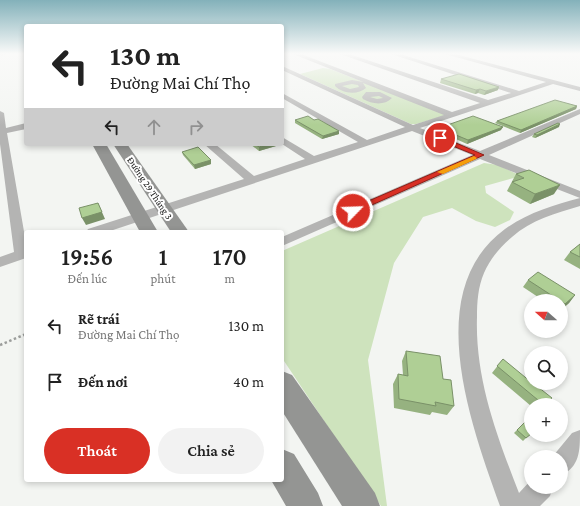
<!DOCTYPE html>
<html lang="vi">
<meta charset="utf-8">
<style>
:root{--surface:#fff;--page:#f2f2f2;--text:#222;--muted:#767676;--accent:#d93025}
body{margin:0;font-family:"Crimson Pro",serif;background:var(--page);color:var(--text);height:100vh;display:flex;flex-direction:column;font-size:15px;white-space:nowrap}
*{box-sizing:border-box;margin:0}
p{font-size:13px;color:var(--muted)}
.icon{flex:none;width:22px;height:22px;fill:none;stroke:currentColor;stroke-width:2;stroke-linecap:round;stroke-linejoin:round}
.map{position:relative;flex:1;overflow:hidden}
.details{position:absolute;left:24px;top:230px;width:260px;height:252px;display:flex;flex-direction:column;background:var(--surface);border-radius:4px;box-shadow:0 2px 6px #0003}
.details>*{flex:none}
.hud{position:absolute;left:24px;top:24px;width:260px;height:122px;border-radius:4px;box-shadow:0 2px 6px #0003;background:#fff;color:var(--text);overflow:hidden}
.needle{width:26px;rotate:291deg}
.controls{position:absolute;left:524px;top:294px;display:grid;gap:8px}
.controls a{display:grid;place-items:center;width:44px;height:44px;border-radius:50%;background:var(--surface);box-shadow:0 2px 6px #0003;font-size:20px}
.pin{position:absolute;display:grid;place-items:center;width:34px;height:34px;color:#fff;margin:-17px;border:2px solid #fff;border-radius:50%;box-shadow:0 1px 4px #0007}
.me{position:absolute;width:44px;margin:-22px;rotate:66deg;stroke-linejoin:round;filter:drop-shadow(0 0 3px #0008)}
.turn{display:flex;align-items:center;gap:14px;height:84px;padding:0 20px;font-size:18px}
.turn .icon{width:52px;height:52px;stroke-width:2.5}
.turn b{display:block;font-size:28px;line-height:34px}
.lanes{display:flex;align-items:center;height:38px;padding:0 20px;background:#0003;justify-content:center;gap:20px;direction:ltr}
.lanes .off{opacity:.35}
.eta{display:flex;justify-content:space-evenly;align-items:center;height:68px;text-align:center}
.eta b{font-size:24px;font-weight:600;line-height:28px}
.cta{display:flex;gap:8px;margin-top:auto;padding:8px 20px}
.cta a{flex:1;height:46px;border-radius:24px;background:var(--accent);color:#fff;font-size:16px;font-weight:600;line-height:46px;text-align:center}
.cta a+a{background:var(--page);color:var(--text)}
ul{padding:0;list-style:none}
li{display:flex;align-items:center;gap:12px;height:56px;padding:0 20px}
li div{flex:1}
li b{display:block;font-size:15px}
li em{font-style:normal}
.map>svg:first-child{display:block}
.green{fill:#cee3bd}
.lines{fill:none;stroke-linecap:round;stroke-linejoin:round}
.path{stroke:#9c9e9c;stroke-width:2.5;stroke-dasharray:2.5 2.5;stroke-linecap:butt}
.street{fill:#b4b4b3;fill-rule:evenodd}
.secondary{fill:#949593;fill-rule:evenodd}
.wall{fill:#96b280}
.shaded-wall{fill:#7a9168}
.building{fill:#afcf95;stroke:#7a9168}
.route{fill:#d93025;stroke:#8d1f18}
.slow{fill:#f59e0b}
.labels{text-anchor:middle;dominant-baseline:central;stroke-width:4;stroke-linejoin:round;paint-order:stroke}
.far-street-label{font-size:10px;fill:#101110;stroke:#fff}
</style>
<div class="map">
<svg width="580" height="506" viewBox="0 0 580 506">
<rect width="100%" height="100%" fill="#f3f5f2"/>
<g class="green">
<polygon points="323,68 330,69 445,114 444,116 416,124 411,124 300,74"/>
<polygon points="484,163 498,165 521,176 485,186 486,193 514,212 510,220 495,227 476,221 452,208 423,217 394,263 368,360 387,506 381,506 282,358 282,251"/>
</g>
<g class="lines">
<polyline class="path" points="0,345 26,334"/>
<g class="street">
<polygon points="0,54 5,54 2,56"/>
<path d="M293 54H301L452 112 480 103 340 54H349L488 100 511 93 391 54H400L519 91 546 82 445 54H455L580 87V91L553 84 420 128 480 151 580 109V114L489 155 580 191V198L480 159 282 246V237L472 155 412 131 107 232H86L88 229 244 179 204 144H215L254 176 305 159 282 144V137L314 156 358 142 282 98V93L367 140 405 127 282 70V66L413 125 444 115 363 83 366 88C358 95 343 94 335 86V84L352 80 363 82ZM352 84 358 85 359 87 350 89 342 86Z"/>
<path d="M366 92H380L392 98C384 106 372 104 363 99L362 97ZM379 96 383 98 377 99 370 97Z"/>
<polygon points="0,111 4,113 6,128 26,123 26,129 7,133 26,243 26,258 0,267 0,257 14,252 0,144"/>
<path d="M580 198V206C556 213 531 220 512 237 500 247 490 259 484 273 478 287 477 302 477 317 475 379 497 436 519 493L531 480V487H553L550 496 540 506H500C472 427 420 291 505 229 527 213 554 205 580 198Z"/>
<path d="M580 430C580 451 580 466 561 476V457H552L553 456 572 433Z"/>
</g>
<g class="secondary">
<polygon points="92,144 106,144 158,232 140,232"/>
<polygon points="113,144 127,144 189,232 171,232"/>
<polygon points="282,371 292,375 375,493 380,506 342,506 282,411"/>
<polygon points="282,449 294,454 318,493 323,506 286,506 271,480 282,480"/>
</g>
</g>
<g class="wall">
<polygon points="441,79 498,90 484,95 478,93 475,94 440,83"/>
<polygon points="577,106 576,109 520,133 495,123 497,121"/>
<polygon points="295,120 314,120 339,134 322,139 295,123"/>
<polygon points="559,127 535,138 532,137 534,134"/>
<polygon points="439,128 501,130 467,144 438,131"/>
<polygon points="250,144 276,144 276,146 259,151"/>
<polygon points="182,152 211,160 211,164 195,169 183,155"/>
<polygon points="516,174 554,194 530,204 507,191"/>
<polygon points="580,244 580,269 564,260 570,252"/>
<polygon points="528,280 575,295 569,303 561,310 561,301 544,301 523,287"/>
<polygon points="406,351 443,379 454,406 447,415 432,412 430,415 394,408 393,384 398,374 403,375 402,361"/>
<polygon points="503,359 545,405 531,405 531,406 492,373"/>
<polygon points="527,420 526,438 523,441 514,433"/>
</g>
<g class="shaded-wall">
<polygon points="499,87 498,90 484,95 486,91"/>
<polygon points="480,89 478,93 475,94 476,90"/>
<polygon points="577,106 576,109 520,133 521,130"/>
<polygon points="560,124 559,127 535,138 537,135"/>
<polygon points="503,127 501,130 467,144 468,140"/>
<polygon points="339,131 339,134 322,139 323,136"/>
<polygon points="269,144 276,144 276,146 259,151 259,147"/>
<polygon points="211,160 211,164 195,169 194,165"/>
<polygon points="560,185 554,194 530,204 535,194"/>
<polygon points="98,203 105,219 86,225 82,218"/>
<polygon points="575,295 569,303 561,310 565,304"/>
</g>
<g class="building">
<polygon points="459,74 499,87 486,91 480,89 476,90 441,79"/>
<polygon points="555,100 577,106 521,130 497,121"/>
<polygon points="308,116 314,120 318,119 339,131 323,136 295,120"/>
<polygon points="473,116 503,127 468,140 439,128"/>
<polygon points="558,123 560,124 537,135 534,134"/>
<polygon points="255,144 269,144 259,147"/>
<polygon points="198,147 211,160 194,165 182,152"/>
<polygon points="529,170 560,185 535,194 512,182 524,178 516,174"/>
<polygon points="98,203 102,212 82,218 79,208"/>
<polygon points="580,244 580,257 570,252"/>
<polygon points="538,272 575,295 565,304 528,280"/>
<polygon points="406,351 440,356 443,379 451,380 454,406 435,402 436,406 399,399 398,374 408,376"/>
<polygon points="503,359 531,382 531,383 533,383 552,398 544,405 497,366"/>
<polygon points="527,420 531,424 531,434 526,438 517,430"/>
</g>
<linearGradient id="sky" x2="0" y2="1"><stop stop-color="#83b1ba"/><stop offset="0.43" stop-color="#fafaf9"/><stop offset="1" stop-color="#fafaf9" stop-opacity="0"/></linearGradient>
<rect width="580" height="125" fill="url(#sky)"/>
<polygon class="route" points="438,137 442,137 484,155 356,212 350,212 350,209 475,155 438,140"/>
<polygon class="slow" points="474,156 477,158 476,159 443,174 437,172"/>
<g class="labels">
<g class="far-street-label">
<text transform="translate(150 188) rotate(56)">Đường 29 Tháng 3</text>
</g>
</g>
</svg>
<div class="controls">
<a><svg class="needle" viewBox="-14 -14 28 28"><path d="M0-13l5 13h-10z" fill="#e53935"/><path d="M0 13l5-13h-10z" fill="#767676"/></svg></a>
<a><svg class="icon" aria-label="search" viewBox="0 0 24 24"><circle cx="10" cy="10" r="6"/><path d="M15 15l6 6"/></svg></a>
<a>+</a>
<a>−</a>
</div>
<div class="pin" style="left:440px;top:138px;background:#d93025"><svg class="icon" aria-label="arrive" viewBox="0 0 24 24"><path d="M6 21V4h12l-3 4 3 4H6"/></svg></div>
<svg class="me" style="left:353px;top:211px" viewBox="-20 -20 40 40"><circle r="17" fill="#d93025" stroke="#fff" stroke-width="3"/><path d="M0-11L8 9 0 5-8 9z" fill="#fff"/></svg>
<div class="hud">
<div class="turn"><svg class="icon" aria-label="left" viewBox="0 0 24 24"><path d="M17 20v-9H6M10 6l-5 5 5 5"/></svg><div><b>130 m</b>Đường Mai Chí Thọ</div></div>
<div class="lanes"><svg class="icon" aria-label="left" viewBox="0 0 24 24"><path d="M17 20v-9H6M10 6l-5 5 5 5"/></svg><svg class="icon off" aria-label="ahead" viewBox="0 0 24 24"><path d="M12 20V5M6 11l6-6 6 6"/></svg><svg class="icon off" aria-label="right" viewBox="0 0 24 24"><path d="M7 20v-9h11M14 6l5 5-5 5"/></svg></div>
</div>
<section class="details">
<div class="eta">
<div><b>19:56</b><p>Đến lúc</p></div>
<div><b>1</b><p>phút</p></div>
<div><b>170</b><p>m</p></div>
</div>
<ul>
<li><svg class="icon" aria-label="left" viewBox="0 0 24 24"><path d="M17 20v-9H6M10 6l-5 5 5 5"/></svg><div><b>Rẽ trái</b><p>Đường Mai Chí Thọ</p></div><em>130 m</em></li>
<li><svg class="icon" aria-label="arrive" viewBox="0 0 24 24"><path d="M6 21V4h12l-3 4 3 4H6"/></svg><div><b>Đến nơi</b></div><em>40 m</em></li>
</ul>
<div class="cta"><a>Thoát</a><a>Chia sẻ</a></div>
</section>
</div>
